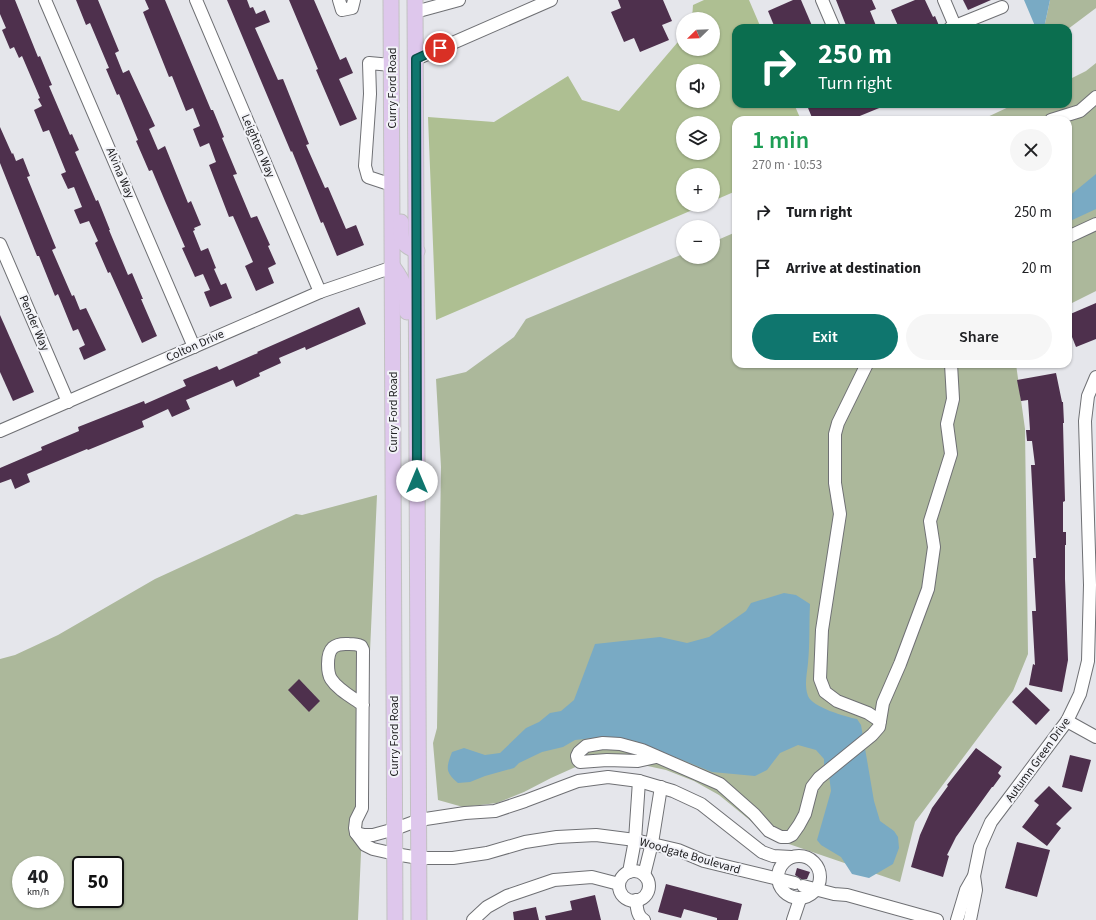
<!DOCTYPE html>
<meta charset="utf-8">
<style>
:root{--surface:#fff;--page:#f6f6f6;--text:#202124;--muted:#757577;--accent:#0f766e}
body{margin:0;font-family:"Source Sans 3",sans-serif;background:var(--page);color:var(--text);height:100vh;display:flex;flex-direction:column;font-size:15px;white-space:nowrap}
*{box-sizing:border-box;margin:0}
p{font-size:13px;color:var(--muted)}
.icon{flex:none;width:22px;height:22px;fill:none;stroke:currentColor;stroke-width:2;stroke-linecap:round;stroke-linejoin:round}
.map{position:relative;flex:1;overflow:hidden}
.details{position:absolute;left:732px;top:116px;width:340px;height:252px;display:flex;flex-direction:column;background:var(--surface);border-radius:12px;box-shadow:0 1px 3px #0004}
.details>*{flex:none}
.hud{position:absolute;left:732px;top:24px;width:340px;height:84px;border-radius:12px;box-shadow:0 1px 3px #0004;background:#0b6e4f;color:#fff;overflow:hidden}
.needle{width:26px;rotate:247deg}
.buttons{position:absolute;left:676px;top:12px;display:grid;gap:8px}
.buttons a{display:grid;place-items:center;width:44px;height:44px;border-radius:50%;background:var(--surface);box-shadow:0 1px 3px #0004;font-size:20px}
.speed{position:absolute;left:12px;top:856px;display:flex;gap:8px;font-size:20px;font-weight:700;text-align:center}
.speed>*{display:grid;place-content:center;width:52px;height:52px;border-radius:50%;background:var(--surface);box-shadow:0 1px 3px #0004;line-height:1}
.speed small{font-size:10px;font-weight:400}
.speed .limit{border:2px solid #111;border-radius:6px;background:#fff;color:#111}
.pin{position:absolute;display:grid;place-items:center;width:34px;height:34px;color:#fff;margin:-17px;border:2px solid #fff;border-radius:50%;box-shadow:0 1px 4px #0007}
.me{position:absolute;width:44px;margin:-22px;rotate:0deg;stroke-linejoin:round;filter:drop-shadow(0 0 3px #0008)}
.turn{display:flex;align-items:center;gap:14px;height:84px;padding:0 20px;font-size:18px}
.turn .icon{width:52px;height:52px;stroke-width:2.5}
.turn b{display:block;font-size:28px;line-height:34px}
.round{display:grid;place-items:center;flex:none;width:42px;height:42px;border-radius:21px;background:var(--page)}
.summary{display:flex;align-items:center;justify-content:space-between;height:68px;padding:0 20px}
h1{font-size:24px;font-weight:600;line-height:30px;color:#1e9e55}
.action{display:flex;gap:8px;margin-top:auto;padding:8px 20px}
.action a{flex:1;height:46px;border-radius:24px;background:var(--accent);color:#fff;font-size:16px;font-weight:600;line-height:46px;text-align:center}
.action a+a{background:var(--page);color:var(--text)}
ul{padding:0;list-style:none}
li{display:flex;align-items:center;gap:12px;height:56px;padding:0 20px}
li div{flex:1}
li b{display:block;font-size:15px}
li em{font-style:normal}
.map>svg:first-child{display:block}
.green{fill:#acb89b;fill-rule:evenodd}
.forest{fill:#aebf92;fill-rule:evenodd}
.water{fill:#79aac4}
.building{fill:#4e304d}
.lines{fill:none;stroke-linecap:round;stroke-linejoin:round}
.minor-casing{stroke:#6f7074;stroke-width:14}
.major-casing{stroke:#c1c1c1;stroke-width:17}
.minor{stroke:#fff;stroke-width:12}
.major{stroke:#dec7ec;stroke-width:15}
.route-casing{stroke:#0a4d48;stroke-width:10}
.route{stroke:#0f766e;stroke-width:7}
.labels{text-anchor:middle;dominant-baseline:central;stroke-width:4;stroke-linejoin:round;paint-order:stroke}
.street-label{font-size:12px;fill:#202022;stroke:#f2f3f8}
</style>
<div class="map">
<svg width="1096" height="920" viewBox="0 0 1096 920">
<rect width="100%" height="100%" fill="#e5e6eb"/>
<g class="green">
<polygon points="1050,0 1096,0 1096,8 1068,29 1068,28 1044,28"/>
<polygon points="1096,63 1096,291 1068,305 1068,120 981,120 1015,104 1068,104 1068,80 1086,71"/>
<polygon points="736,232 736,364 1016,364 1025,429 1028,654 1013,691 915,822 900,882 783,842 757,826 719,795 694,781 666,770 634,763 580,765 551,778 524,792 497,803 463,807 438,800 433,743 437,728 441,467 436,379 466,372 514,337 526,319 683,254 683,257 713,257 713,242"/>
<path d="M377 495 358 920H0V659L15 655 58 635 155 579 296 514 302 515ZM21 865H55V899H21ZM81 865H115V899H81Z"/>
</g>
<path class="forest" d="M704 0H749L761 28H736V104H794L801 120H736V191L713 201V175H683V205H704L436 320 428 117 494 122 568 76 582 100 619 111 683 36V49H713V19H692L693 5ZM683 71H713V101H683ZM683 123H713V153H683Z"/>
<g class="water">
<polygon points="1024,0 1050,0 1044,28 1034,28 1035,26"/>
<polygon points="1096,174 1096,209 1068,222 1068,197"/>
<path d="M784 593 796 595 810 604C809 624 810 644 808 663 807 674 804 685 808 696 812 707 846 717 857 719L861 725 874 801 880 821 894 831 898 837 899 848 893 864 869 878 852 874 841 857 821 845 817 840 831 791 829 775 824 768V759L816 750 798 745 780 753 767 770 755 776 712 772 635 741 602 737 575 740 563 747 542 752 519 763 514 768 485 776 470 782 458 783C445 772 446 768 452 752L464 748 485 755 500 753 526 728 539 722 550 713 561 711 574 700 595 644 660 637 687 643 709 637 746 611 751 603Z"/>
</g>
<g class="building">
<polygon points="0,0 15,0 38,57 40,56 52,85 49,86 70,135 72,134 79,150 75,152 96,201 98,200 110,230 109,230 128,275 132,273 143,299 141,299 157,336 142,343 110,272 108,273 95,243 98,241 89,221 80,224 74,210 82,207 74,187 68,189 61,174 66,172 49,130 43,132 34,110 42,106 38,99 40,98 22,56 19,58 14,47 10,49 2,30 6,28 0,14"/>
<polygon points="76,0 98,0 119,51 115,53 123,73 129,70 155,126 149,129 158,150 165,146 188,203 191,201 201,225 194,228 195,230 193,231 201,251 208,248 216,268 214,269 221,285 226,283 232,298 210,307 204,292 210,290 203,274 195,277 182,248 185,247 165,201 152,170 149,171 136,141 138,140 119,94 117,95 106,69 109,68 90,23 86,25"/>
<polygon points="145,0 165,0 211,110 213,110 224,137 222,138 237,174 233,175 251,218 257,216 270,245 268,246 276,264 268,268 274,283 256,291 245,266 253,262 233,216 229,217 209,165 216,162 209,143 200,147 193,129 200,126 193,108 186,111 172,76 169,77 143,12 149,9"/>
<polygon points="227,0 247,0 250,8 253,7 256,14 265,10 270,22 255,28 278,80 283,79 309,144 306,145 325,188 328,187 346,229 356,225 364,245 337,256 323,222 321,223 292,151 291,152"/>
<polygon points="289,0 314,0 340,60 346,57 353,73 339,79 357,119 340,126 316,70 318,69"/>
<polygon points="618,0 663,0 672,21 662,25 669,40 640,52 634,38 624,42 611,12 621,8"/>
<polygon points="793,0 801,0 813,28 775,28 768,11"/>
<polygon points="836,0 872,0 876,9 870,11 877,28 847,28"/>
<polygon points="915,0 925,0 933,17 935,16 940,28 899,28 891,10"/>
<polygon points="963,0 991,0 968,10"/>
<polygon points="818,104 889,104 850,120 813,120 808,108"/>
<polygon points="0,127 12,154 13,153 16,161 23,158 30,176 27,177 56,248 52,250 72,296 74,295 80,310 86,308 106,350 84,360 79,348 85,345 78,329 73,331 58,294 55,296 39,256 37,256 0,163"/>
<polygon points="1096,303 1096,339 1076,347 1068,327 1068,315"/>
<polygon points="359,307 366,324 306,350 305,347 279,358 281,363 259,373 260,376 236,387 233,380 186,400 190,409 172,417 168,409 142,421 144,427 88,450 87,449 27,474 30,482 15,489 11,479 0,483 0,468 42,450 41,447 79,431 78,427 144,401 145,404 186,386 183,380 217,366 219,370 258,353 257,352"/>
<polygon points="0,315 34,392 13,401 0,372"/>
<polygon points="1056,373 1062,402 1063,402 1064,423 1063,423 1065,501 1063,502 1063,532 1066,532 1066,545 1065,545 1065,579 1068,660 1062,692 1029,685 1033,664 1035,665 1032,611 1036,611 1033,558 1036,558 1031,465 1035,465 1032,441 1027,441 1026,430 1030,430 1028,400 1021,401 1017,380"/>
<polygon points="299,679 320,701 309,712 288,690"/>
<polygon points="1026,687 1050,710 1036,725 1012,702"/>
<polygon points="976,748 1002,767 998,773 1001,776 993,787 992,787 956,837 947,855 949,856 943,877 911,867 920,835 932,808 948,786 947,785"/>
<polygon points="1070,755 1091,760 1082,792 1062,787"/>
<polygon points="1049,786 1072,808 1056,824 1061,828 1047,846 1022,827 1039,805 1034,801"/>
<polygon points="1017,842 1050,850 1037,897 1005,888"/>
<polygon points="797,868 810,872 807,879 801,879 795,875"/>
<polygon points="666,884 742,904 738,920 717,920 717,918 684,909 681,918 658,912"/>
<polygon points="595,895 601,920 546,920 545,916 572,910 570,901"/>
<polygon points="536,907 539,920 514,920 513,912"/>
</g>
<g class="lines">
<g class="minor-casing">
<g id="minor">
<polyline points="45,0 194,347"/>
<polyline points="196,0 320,292"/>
<polyline points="339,0 342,10 352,8 354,0"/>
<polyline points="822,0 834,28"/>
<polyline points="944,0 955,26"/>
<polyline points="415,12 459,0"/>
<polyline points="950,28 1002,7"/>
<polyline points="416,59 551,0"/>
<polyline points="391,65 369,63 370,94 365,166 368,177 392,185"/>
<polyline points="1051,120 1080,111 1096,97"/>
<polyline points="1068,237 1096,224"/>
<polyline points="0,244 68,402"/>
<polyline points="867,364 838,423 835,434 835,483 840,514 822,630 820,679 825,692 837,701 868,713 880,721"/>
<polyline points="0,431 320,292 393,267"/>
<path d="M363 705C352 697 338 690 331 679 328 674 328 669 328 664 328 648 334 643 349 644 354 644 357 644 361 646L363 650 362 800V808L356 820 355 828 356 833 365 845 373 849 395 854 419 858H453L487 853 525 842 557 837 596 835 635 840 678 850 704 861 795 883"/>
<polyline points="1067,721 1096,737"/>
<polyline points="656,757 638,761 607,760 580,762 578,760 577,756 579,752 586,746 603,743 620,744 642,750 720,784 754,814 769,831 781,837 788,837 792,835 799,825 805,814 812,787 819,778 872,735 879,727 883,703 900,664 928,589 934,547 930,521 951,454 947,424 953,399 951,364"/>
<polyline points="356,833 364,835 373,835 395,829 419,820 465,813 495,811 525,801 578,781 608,777 639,781 673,791 701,804 762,852 773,856 791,857"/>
<circle cx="799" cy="877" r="21"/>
<circle cx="634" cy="886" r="15"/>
<polyline points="629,872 635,840 639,781"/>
<polyline points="644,875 652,843 661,787"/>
<polyline points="803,886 834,894 847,895 937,920"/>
<path d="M636 900C637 908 637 916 644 920"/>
<polyline points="473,920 487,907 507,896 554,880 592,877 619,884"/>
<polyline points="793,920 800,899"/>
<polyline points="957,920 966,890 974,876 980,847 991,822 1067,721 1080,694 1088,661 1090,585 1085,421 1088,396 1096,377"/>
<polyline points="970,920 976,890 974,876"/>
</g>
</g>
<g class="major-casing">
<g id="major">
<polyline points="391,0 395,920"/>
<polyline points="415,0 419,920"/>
<path d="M401 222C401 239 399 244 417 251"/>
<path d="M393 267C405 283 407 292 407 312"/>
</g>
</g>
<use href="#minor" class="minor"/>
<use href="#major" class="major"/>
</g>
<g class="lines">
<g class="route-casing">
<polyline id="route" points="417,481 416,59 440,48"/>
</g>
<use href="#route" class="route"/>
</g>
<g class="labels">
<g class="street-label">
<text transform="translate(392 88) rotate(-90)">Curry Ford Road</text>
<text transform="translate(258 146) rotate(67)">Leighton Way</text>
<text transform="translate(120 173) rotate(67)">Alvina Way</text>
<text transform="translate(34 323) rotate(67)">Pender Way</text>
<text transform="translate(195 346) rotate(-24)">Colton Drive</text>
<text transform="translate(393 412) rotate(-90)">Curry Ford Road</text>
<text transform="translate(394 736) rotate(-90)">Curry Ford Road</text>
<text transform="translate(1038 760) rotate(-54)">Autumn Green Drive</text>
<text transform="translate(690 856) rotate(16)">Woodgate Boulevard</text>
</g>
</g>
</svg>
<div class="buttons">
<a><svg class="needle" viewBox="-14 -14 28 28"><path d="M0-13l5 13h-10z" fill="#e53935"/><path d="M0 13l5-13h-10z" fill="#757577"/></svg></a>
<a><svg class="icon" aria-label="sound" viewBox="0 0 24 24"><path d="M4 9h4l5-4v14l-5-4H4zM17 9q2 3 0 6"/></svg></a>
<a><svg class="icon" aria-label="layers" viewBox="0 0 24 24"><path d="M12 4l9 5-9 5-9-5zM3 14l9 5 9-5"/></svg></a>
<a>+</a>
<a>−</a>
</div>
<div class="speed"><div>40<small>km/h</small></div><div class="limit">50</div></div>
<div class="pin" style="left:440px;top:48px;background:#d93025"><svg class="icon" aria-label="arrive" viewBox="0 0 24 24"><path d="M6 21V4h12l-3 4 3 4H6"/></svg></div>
<svg class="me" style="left:417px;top:481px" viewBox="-20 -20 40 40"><circle r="19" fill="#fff"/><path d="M0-13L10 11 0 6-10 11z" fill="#0f766e"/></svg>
<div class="hud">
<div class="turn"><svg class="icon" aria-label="right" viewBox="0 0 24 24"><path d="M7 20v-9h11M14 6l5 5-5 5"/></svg><div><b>250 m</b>Turn right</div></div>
</div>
<section class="details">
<div class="summary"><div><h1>1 min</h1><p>270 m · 10:53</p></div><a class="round"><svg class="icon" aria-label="close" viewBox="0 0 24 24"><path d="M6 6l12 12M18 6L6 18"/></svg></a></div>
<ul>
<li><svg class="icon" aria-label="right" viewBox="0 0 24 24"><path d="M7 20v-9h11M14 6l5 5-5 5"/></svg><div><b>Turn right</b></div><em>250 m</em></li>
<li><svg class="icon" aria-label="arrive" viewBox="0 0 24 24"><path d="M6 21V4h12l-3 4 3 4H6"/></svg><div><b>Arrive at destination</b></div><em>20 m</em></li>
</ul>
<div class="action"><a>Exit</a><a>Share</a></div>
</section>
</div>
